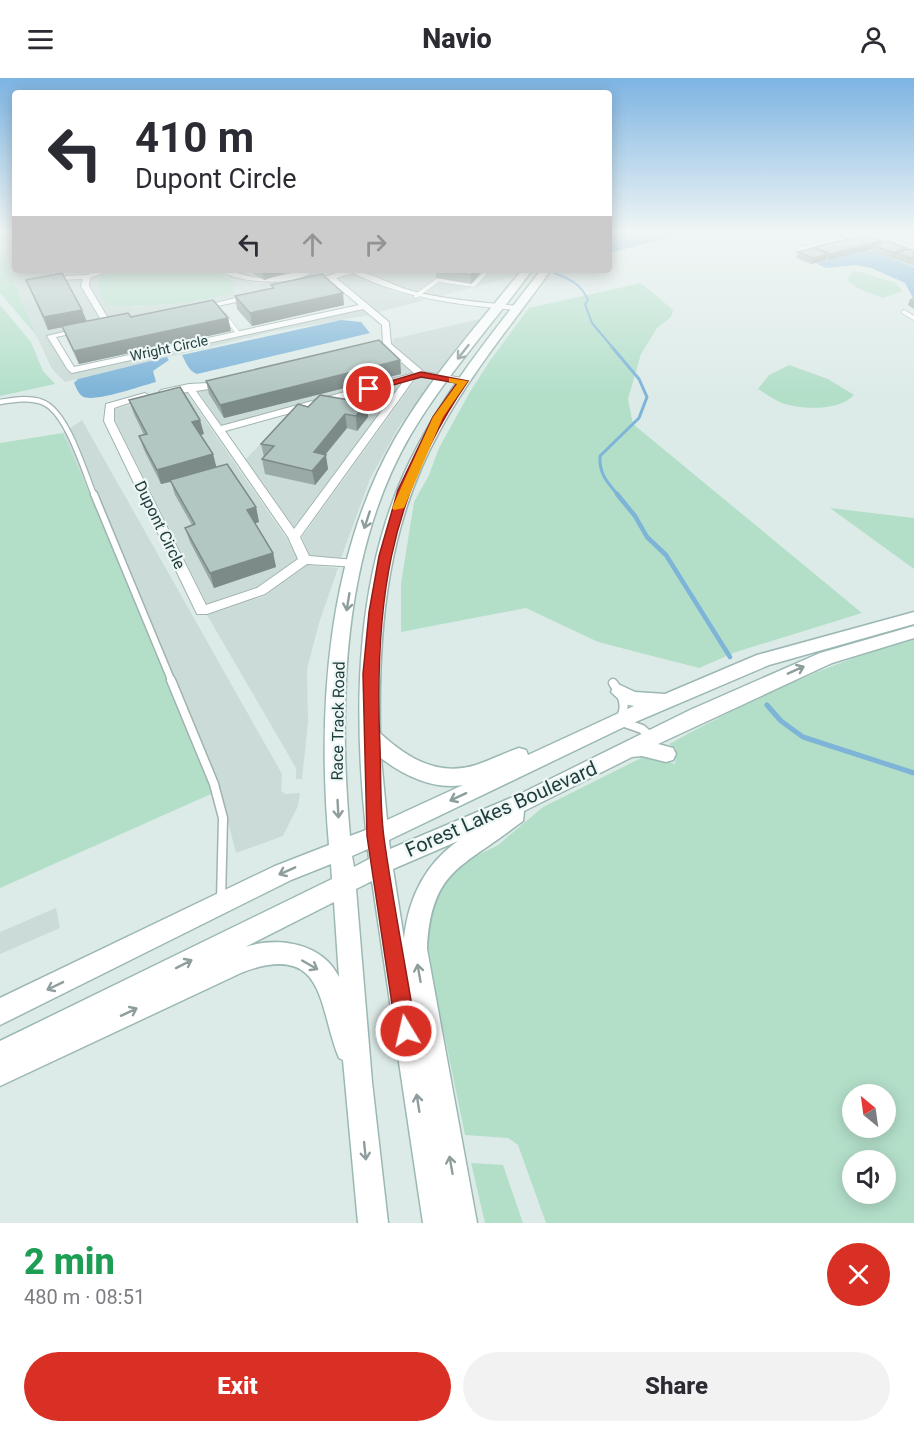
<!DOCTYPE html>
<meta charset="utf-8">
<style>
:root{--surface:#fff;--page:#f2f2f3;--text:#2b2b33;--muted:#7c7c81;--accent:#d93025}
body{margin:0;font-family:Roboto,sans-serif;background:var(--page);color:var(--text);height:100vh;display:flex;flex-direction:column;font-size:22px;white-space:nowrap}
*{box-sizing:border-box;margin:0}
p{font-size:20px;color:var(--muted)}
.icon{flex:none;width:33px;height:33px;fill:none;stroke:currentColor;stroke-width:2;stroke-linecap:round;stroke-linejoin:round}
.map{position:relative;height:1145px;overflow:hidden}
.panel{display:flex;flex-direction:column;background:var(--surface);flex:1}
.panel>*{flex:none}
.hud{position:absolute;left:12px;top:12px;width:600px;height:183px;border-radius:6px;box-shadow:0 3px 15px #0003;background:#fff;color:var(--text);overflow:hidden}
.needle{width:39px;rotate:331deg}
.tools{position:absolute;left:842px;top:1006px;display:grid;gap:12px}
.tools a{display:grid;place-items:center;width:54px;height:54px;border-radius:50%;background:var(--surface);box-shadow:0 3px 15px #0003;font-size:30px}
.pin{position:absolute;display:grid;place-items:center;width:51px;height:51px;color:#fff;margin:-26px;border:3px solid #fff;border-radius:50%;box-shadow:0 2px 6px #0007}
.me{position:absolute;width:66px;margin:-33px;rotate:351deg;stroke-linejoin:round;filter:drop-shadow(0 0 4px #0008)}
.turn{display:flex;align-items:center;gap:21px;height:126px;padding:0 24px;font-size:27px}
.turn .icon{width:78px;height:78px;stroke-width:2.5}
.turn b{display:block;font-size:42px;line-height:51px}
.lanes{display:flex;align-items:center;height:57px;padding:0 24px;background:#0003;justify-content:center;gap:30px;direction:ltr}
.lanes .off{opacity:.35}
.round{display:grid;place-items:center;flex:none;width:63px;height:63px;border-radius:32px;background:var(--page)}
.summary{display:flex;align-items:center;justify-content:space-between;height:102px;padding:0 24px}
h1{font-size:36px;font-weight:800;line-height:45px;color:#1e9e55}
.cta{display:flex;gap:12px;margin-top:auto;padding:12px 24px}
.cta a{flex:1;height:69px;border-radius:36px;background:var(--accent);color:#fff;font-size:24px;font-weight:800;line-height:69px;text-align:center}
.cta a+a{background:var(--page);color:var(--text)}
header{display:flex;justify-content:space-between;align-items:center;height:78px;padding:0 24px;background:var(--surface);font-size:27px;font-weight:800}
.map>svg:first-child{display:block}
.built{fill:#cbdbd7}
.green{fill:#b3dfc9;fill-rule:evenodd}
.water{fill:#7db4d8}
.lines{fill:none;stroke-linecap:round;stroke-linejoin:round}
.stream-far3{stroke:#7db4d8;stroke-width:2}
.stream-far2{stroke:#7db4d8;stroke-width:3}
.stream-far1{stroke:#7db4d8;stroke-width:4.5}
.stream{stroke:#7db4d8;stroke-width:5}
.lane-far3-casing{stroke:#a0b3b1;stroke-width:5}
.lane-far2-casing{stroke:#a0b3b1;stroke-width:7}
.lane-far1-casing{stroke:#a0b3b1;stroke-width:9}
.lane-casing{stroke:#a0b3b1;stroke-width:11}
.street-casing{stroke:#a0b3b1;stroke-width:2}
.secondary-casing{stroke:#9bb8b4;stroke-width:3}
.lane-far3{stroke:#fff;stroke-width:4}
.lane-far2{stroke:#fff;stroke-width:4.5}
.lane-far1{stroke:#fff;stroke-width:6}
.lane{stroke:#fff;stroke-width:8}
.street{fill:#fff;fill-rule:evenodd}
.secondary{fill:#fff;fill-rule:evenodd}
.wall{fill:#99aaa7}
.shaded-wall{fill:#7d8b88}
.building{fill:#b2c6c2;stroke:#7d8b88;stroke-width:1.5}
.oneway{stroke:#8e9e9d}
.route{fill:#d93025;stroke:#8d1f18;stroke-width:1.5}
.slow{fill:#f59e0b}
.labels{text-anchor:middle;dominant-baseline:central;stroke-width:4.5;stroke-linejoin:round;paint-order:stroke}
.far-street-label{font-size:14px;fill:#1d3c3b;stroke:#eef7f5}
.street-label{font-size:16px;fill:#1d3c3b;stroke:#eef7f5}
.near-street-label{font-size:20px;fill:#1d3c3b;stroke:#eef7f5}
</style>
<header><svg class="icon" aria-label="menu" viewBox="0 0 24 24"><path d="M4 6h16M4 12h16M4 18h16"/></svg>Navio<svg class="icon" aria-label="person" viewBox="0 0 24 24"><circle cx="12" cy="8" r="4"/><path d="M4 21q1-7 8-7t8 7"/></svg></header>
<div class="map">
<svg width="914" height="1145" viewBox="0 0 914 1145">
<rect width="100%" height="100%" fill="#ddebe8"/>
<g class="built">
<polygon points="0,157 15,163 15,192 48,192 56,201 82,201 80,209 98,239 104,244 47,258 67,293 73,294 362,230 370,237 276,253 65,304 52,291 36,257 0,171"/>
<polygon points="314,192 348,192 150,239 114,242 107,237 90,208 92,200 111,193 98,200 135,229 213,220 233,204 226,197 257,206 309,197"/>
<polygon points="358,192 520,192 515,198 437,219 412,215 375,202"/>
<polygon points="353,195 391,213 426,222 378,234 337,200"/>
<polygon points="480,241 436,297 425,295 392,266 393,261"/>
<polygon points="385,270 414,295 222,348 197,311"/>
<polygon points="421,300 432,303 398,350 370,401 341,480 310,478 302,459 416,301"/>
<polygon points="401,306 294,449 246,381 288,337"/>
<polygon points="185,313 287,461 297,481 257,509 207,526 115,342 115,331"/>
<polygon points="82,342 282,696 281,713 285,716 300,715 298,728 283,758 236,775 220,712 63,355"/>
<polygon points="307,487 338,490 319,545 307,591 308,644 302,701 296,701 296,690 207,537 264,518"/>
<polygon points="56,830 60,850 0,876 0,854"/>
</g>
<g class="green">
<polygon points="0,171 36,257 0,215"/>
<path d="M117 192H216L233 204 234 215C193 225 149 230 107 227L100 216 98 200Z"/>
<polygon points="853,192 896,205 902,213 883,220 859,211 847,202"/>
<polygon points="641,205 673,232 671,239 657,250 641,276 628,321 633,346 862,535 736,574 699,590 598,564 526,530 401,554 401,506 414,424 429,397 439,370 470,314 489,284 529,230"/>
<polygon points="0,227 31,264 43,293 55,306 0,318"/>
<path d="M789 287 828 301 854 317C839 333 802 332 782 325 774 322 765 315 758 311L769 297Z"/>
<polygon points="63,355 220,712 0,810 0,365"/>
<polygon points="830,430 914,440 914,491"/>
<path d="M914 561V1145H546L518 1067 508 1060 465 1057 426 867 433 827 444 806 462 785 498 767 543 729 645 678 675 686 676 671 669 666C746 624 829 584 914 561ZM852 1017H885V1050H852ZM852 1083H885V1116H852Z"/>
<polygon points="471,1085 503,1087 523,1145 485,1145"/>
</g>
<g class="water">
<polygon points="609,155 686,155 609,175"/>
<polygon points="868,172 914,189 914,222 905,205 871,190 855,187 825,190 816,185"/>
<path d="M341 242 361 244 370 255 197 296C188 293 185 282 182 277Z"/>
<path d="M167 279 169 282 153 293 156 304C143 307 92 326 82 318 78 315 76 309 74 305L78 301Z"/>
</g>
<g class="lines">
<path class="stream-far3" d="M554 195C570 201 581 206 588 222L585 226 592 245 613 270"/>
<path class="stream-far2" d="M612 269 639 301 647 319 639 340 600 378C599 396 607 404 618 417"/>
<polyline class="stream-far1" points="617,416 635,438 647,459 666,477 730,579"/>
<polyline class="stream" points="767,627 781,643 803,659 914,695"/>
<g class="lane-far3-casing">
<g id="lane-far3">
<polyline points="864,157 885,155 914,164"/>
<polyline points="800,171 863,157 892,166"/>
<polyline points="416,218 438,202 474,207 488,192"/>
<polyline points="904,234 914,240"/>
<polyline points="225,238 238,255"/>
</g>
</g>
<g class="lane-far2-casing">
<path id="lane-far2" d="M0 324C13 322 29 319 42 324 67 333 84 393 94 417"/>
</g>
<g class="lane-far1-casing">
<polyline id="lane-far1" points="94,416 172,604"/>
</g>
<g class="lane-casing">
<g id="lane">
<polyline points="171,602 214,706 223,740 221,822"/>
<path d="M613 605C623 618 628 628 619 643L642 651 652 660"/>
</g>
</g>
<g class="street-casing">
<g id="street">
<polygon points="0,155 15,158 15,162 0,157"/>
<polygon points="49,192 57,192 62,198 86,197 101,192 113,192 90,200 89,208 106,237 115,245 114,247 108,247 100,240 81,208 83,201 57,202"/>
<path d="M218 192C233 192 246 199 261 200 279 200 297 192 314 192 298 210 237 205 218 192Z"/>
<path d="M346 192C368 192 390 207 412 213 446 222 482 224 517 228L521 230 517 232C460 227 405 221 353 195L336 200 389 244 391 266 424 294 463 300 468 303 463 306 421 299 414 301 300 459 309 478 355 482 359 483 361 486 359 489 307 486 265 516 207 536H197L104 343 106 326 145 315 150 318 114 330V343L206 527 257 510 298 481 288 459 188 314 164 317 159 314 161 312 189 306 228 304V308L196 313 221 348 414 295 385 270 366 273V269L383 265 382 247 363 231 72 295 68 292 47 258 85 249V253L56 259 74 289 359 227 329 202 310 207 306 205ZM403 304 294 451 225 353Z"/>
<polygon points="253,216 256,216 256,220 198,232 194,230"/>
</g>
</g>
<g class="secondary-casing">
<path id="secondary" d="M522 192H532C492 247 446 297 411 356 342 474 338 626 350 758L366 752C353 629 355 496 410 383 444 313 494 253 541 192H551C513 245 470 296 439 354 387 448 378 550 380 655 407 680 438 699 476 687 491 682 504 675 519 670L526 672 528 677 634 628 624 626 611 614 613 609 620 607 635 614 665 616 757 577 914 534V546L769 587 626 648 389 762 390 771 520 716 690 632 820 575 914 548V560L832 585 658 666 673 670 676 676 673 682 666 684 642 678 632 679 524 733 523 743 516 748C462 790 431 792 427 871L477 1145H423L372 803 356 811 372 1004 388 1145H358L343 982 339 980C318 930 327 863 243 894L0 1008V963L332 801 331 786 291 802 0 947V920L275 788 329 767C317 631 327 479 396 359 431 299 478 246 522 192ZM381 680C404 698 434 712 463 707L387 742ZM458 763C425 786 408 821 404 861L393 791ZM368 771 369 781 354 789 352 778ZM334 824 339 899C322 865 279 858 245 869Z"/>
</g>
<use href="#lane-far3" class="lane-far3"/>
<use href="#lane-far2" class="lane-far2"/>
<use href="#lane-far1" class="lane-far1"/>
<use href="#lane" class="lane"/>
<use href="#street" class="street"/>
<use href="#secondary" class="secondary"/>
</g>
<g class="wall">
<polygon points="901,155 914,155 914,159"/>
<polygon points="881,163 880,166 906,170 906,172 914,173 914,188 894,181 895,180 892,181 872,174 873,171 828,182 826,181 826,182 811,186 796,180 798,174 815,171 815,169"/>
<polygon points="247,192 296,192 264,202"/>
<polygon points="436,192 483,192 471,206 436,200"/>
<polygon points="26,202 82,232 86,243 131,239 228,240 231,253 79,286 67,261 63,249 48,252"/>
<polygon points="271,207 344,227 252,248 237,231 235,218 272,210"/>
<polygon points="914,220 914,231 908,227 910,221"/>
<polygon points="400,282 401,296 224,340 209,316 206,303"/>
<polygon points="129,322 204,356 201,357 216,389 256,429 259,444 255,445 273,475 276,489 214,510 190,464 185,450 192,447 175,417 171,404 161,406 144,372 139,358 144,357 134,336"/>
<polygon points="367,325 368,339 357,353 347,350 325,377 328,391 315,407 265,396 262,381 264,379 261,366 308,329"/>
</g>
<g class="shaded-wall">
<polygon points="881,163 878,169 874,168 873,171 828,182 830,176"/>
<polygon points="906,170 904,176 896,175 895,180 892,181 894,175"/>
<polygon points="828,176 826,182 811,186 813,180"/>
<polygon points="72,192 81,192 73,195"/>
<polygon points="262,192 296,192 264,202"/>
<polygon points="475,192 483,192 471,206 471,197"/>
<polygon points="343,215 344,227 252,248 250,235"/>
<polygon points="82,232 87,244 48,252 44,239"/>
<polygon points="228,240 231,253 79,286 74,273"/>
<polygon points="400,282 401,296 224,340 220,327"/>
<polygon points="367,325 368,339 357,353 356,338"/>
<polygon points="345,336 347,350 316,388 314,374"/>
<polygon points="200,342 204,356 196,358 192,344"/>
<polygon points="213,376 217,391 161,406 157,392"/>
<polygon points="326,377 328,391 315,407 312,393"/>
<polygon points="256,429 259,444 250,447 247,432"/>
<polygon points="273,475 276,489 214,510 210,495"/>
</g>
<g class="building">
<polygon points="865,157 881,163 830,176 815,169"/>
<polygon points="886,163 906,170 894,175 874,168"/>
<polygon points="813,170 828,176 813,180 798,174"/>
<polygon points="908,171 914,173 914,181 896,175"/>
<polygon points="441,192 475,192 471,197"/>
<polygon points="62,195 82,232 44,239 26,202"/>
<polygon points="322,196 343,215 250,235 235,218 274,210 271,207"/>
<polygon points="213,222 228,240 74,273 62,248 128,235 131,239"/>
<polygon points="379,262 400,282 220,327 206,303"/>
<polygon points="180,309 200,342 192,344 213,376 157,392 139,358 147,356 129,322"/>
<polygon points="320,317 367,325 356,338 345,336 314,374 326,377 312,393 262,381 274,368 261,366 298,326 308,329"/>
<polygon points="227,386 256,429 247,432 273,475 210,495 185,450 195,446 170,402"/>
</g>
<defs><path id="oneway-shaft" d="M-6 0H5M1.5-3L5.5 0L1.5 3" fill="none" stroke-width="1.6" stroke-linecap="round" stroke-linejoin="round" transform="scale(1.5)"/></defs>
<g class="oneway">
<use href="#oneway-shaft" transform="translate(463 274) rotate(128)"/>
<use href="#oneway-shaft" transform="translate(367 442) rotate(108)"/>
<use href="#oneway-shaft" transform="translate(348 524) rotate(99)"/>
<use href="#oneway-shaft" transform="translate(796 592) rotate(-24)"/>
<use href="#oneway-shaft" transform="translate(458 719) rotate(155)"/>
<use href="#oneway-shaft" transform="translate(338 731) rotate(87)"/>
<use href="#oneway-shaft" transform="translate(287 793) rotate(156)"/>
<use href="#oneway-shaft" transform="translate(184 886) rotate(-27)"/>
<use href="#oneway-shaft" transform="translate(310 887) rotate(30)"/>
<use href="#oneway-shaft" transform="translate(419 895) rotate(-100)"/>
<use href="#oneway-shaft" transform="translate(55 908) rotate(154)"/>
<use href="#oneway-shaft" transform="translate(129 934) rotate(-25)"/>
<use href="#oneway-shaft" transform="translate(418 1025) rotate(-99)"/>
<use href="#oneway-shaft" transform="translate(365 1073) rotate(84)"/>
<use href="#oneway-shaft" transform="translate(451 1087) rotate(-100)"/>
</g>
<linearGradient id="sky" x2="0" y2="1"><stop stop-color="#7db4e2"/><stop offset="0.49" stop-color="#f0f6f5"/><stop offset="1" stop-color="#f0f6f5" stop-opacity="0"/></linearGradient>
<rect width="914" height="315" fill="url(#sky)"/>
<path class="route" d="M421 294 468 303C387 420 374 532 380 670 381 700 380 731 384 760 393 825 406 889 416 953L413 960 406 963 399 960 396 953 367 758 363 596 369 534 379 478 398 412 433 339 457 305 421 299 369 314 364 311Z"/>
<polygon class="slow" points="449,300 468,303 443,339 404,430 394,432 392,430 433,339 457,306 449,304"/>
<g class="labels">
<g class="far-street-label">
<text transform="translate(169 270) rotate(-12)">Wright Circle</text>
</g>
<g class="street-label">
<text transform="translate(160 447) rotate(64)">Dupont Circle</text>
<text transform="translate(338 643) rotate(-89)">Race Track Road</text>
</g>
<g class="near-street-label">
<text transform="translate(501 731) rotate(-24)">Forest Lakes Boulevard</text>
</g>
</g>
</svg>
<div class="tools">
<a><svg class="needle" viewBox="-14 -14 28 28"><path d="M0-13l5 13h-10z" fill="#e53935"/><path d="M0 13l5-13h-10z" fill="#7c7c81"/></svg></a>
<a><svg class="icon" aria-label="sound" viewBox="0 0 24 24"><path d="M4 9h4l5-4v14l-5-4H4zM17 9q2 3 0 6"/></svg></a>
</div>
<div class="pin" style="left:369px;top:311px;background:#d93025"><svg class="icon" aria-label="arrive" viewBox="0 0 24 24"><path d="M6 21V4h12l-3 4 3 4H6"/></svg></div>
<svg class="me" style="left:406px;top:953px" viewBox="-20 -20 40 40"><circle r="17" fill="#d93025" stroke="#fff" stroke-width="3"/><path d="M0-11L8 9 0 5-8 9z" fill="#fff"/></svg>
<div class="hud">
<div class="turn"><svg class="icon" aria-label="left" viewBox="0 0 24 24"><path d="M17 20v-9H6M10 6l-5 5 5 5"/></svg><div><b>410 m</b>Dupont Circle</div></div>
<div class="lanes"><svg class="icon" aria-label="left" viewBox="0 0 24 24"><path d="M17 20v-9H6M10 6l-5 5 5 5"/></svg><svg class="icon off" aria-label="ahead" viewBox="0 0 24 24"><path d="M12 20V5M6 11l6-6 6 6"/></svg><svg class="icon off" aria-label="right" viewBox="0 0 24 24"><path d="M7 20v-9h11M14 6l5 5-5 5"/></svg></div>
</div>
</div>
<section class="panel">
<div class="summary"><div><h1>2 min</h1><p>480 m · 08:51</p></div><a class="round" style="background:#d93025;color:#fff"><svg class="icon" aria-label="close" viewBox="0 0 24 24"><path d="M6 6l12 12M18 6L6 18"/></svg></a></div>
<div class="cta"><a>Exit</a><a>Share</a></div>
</section>
